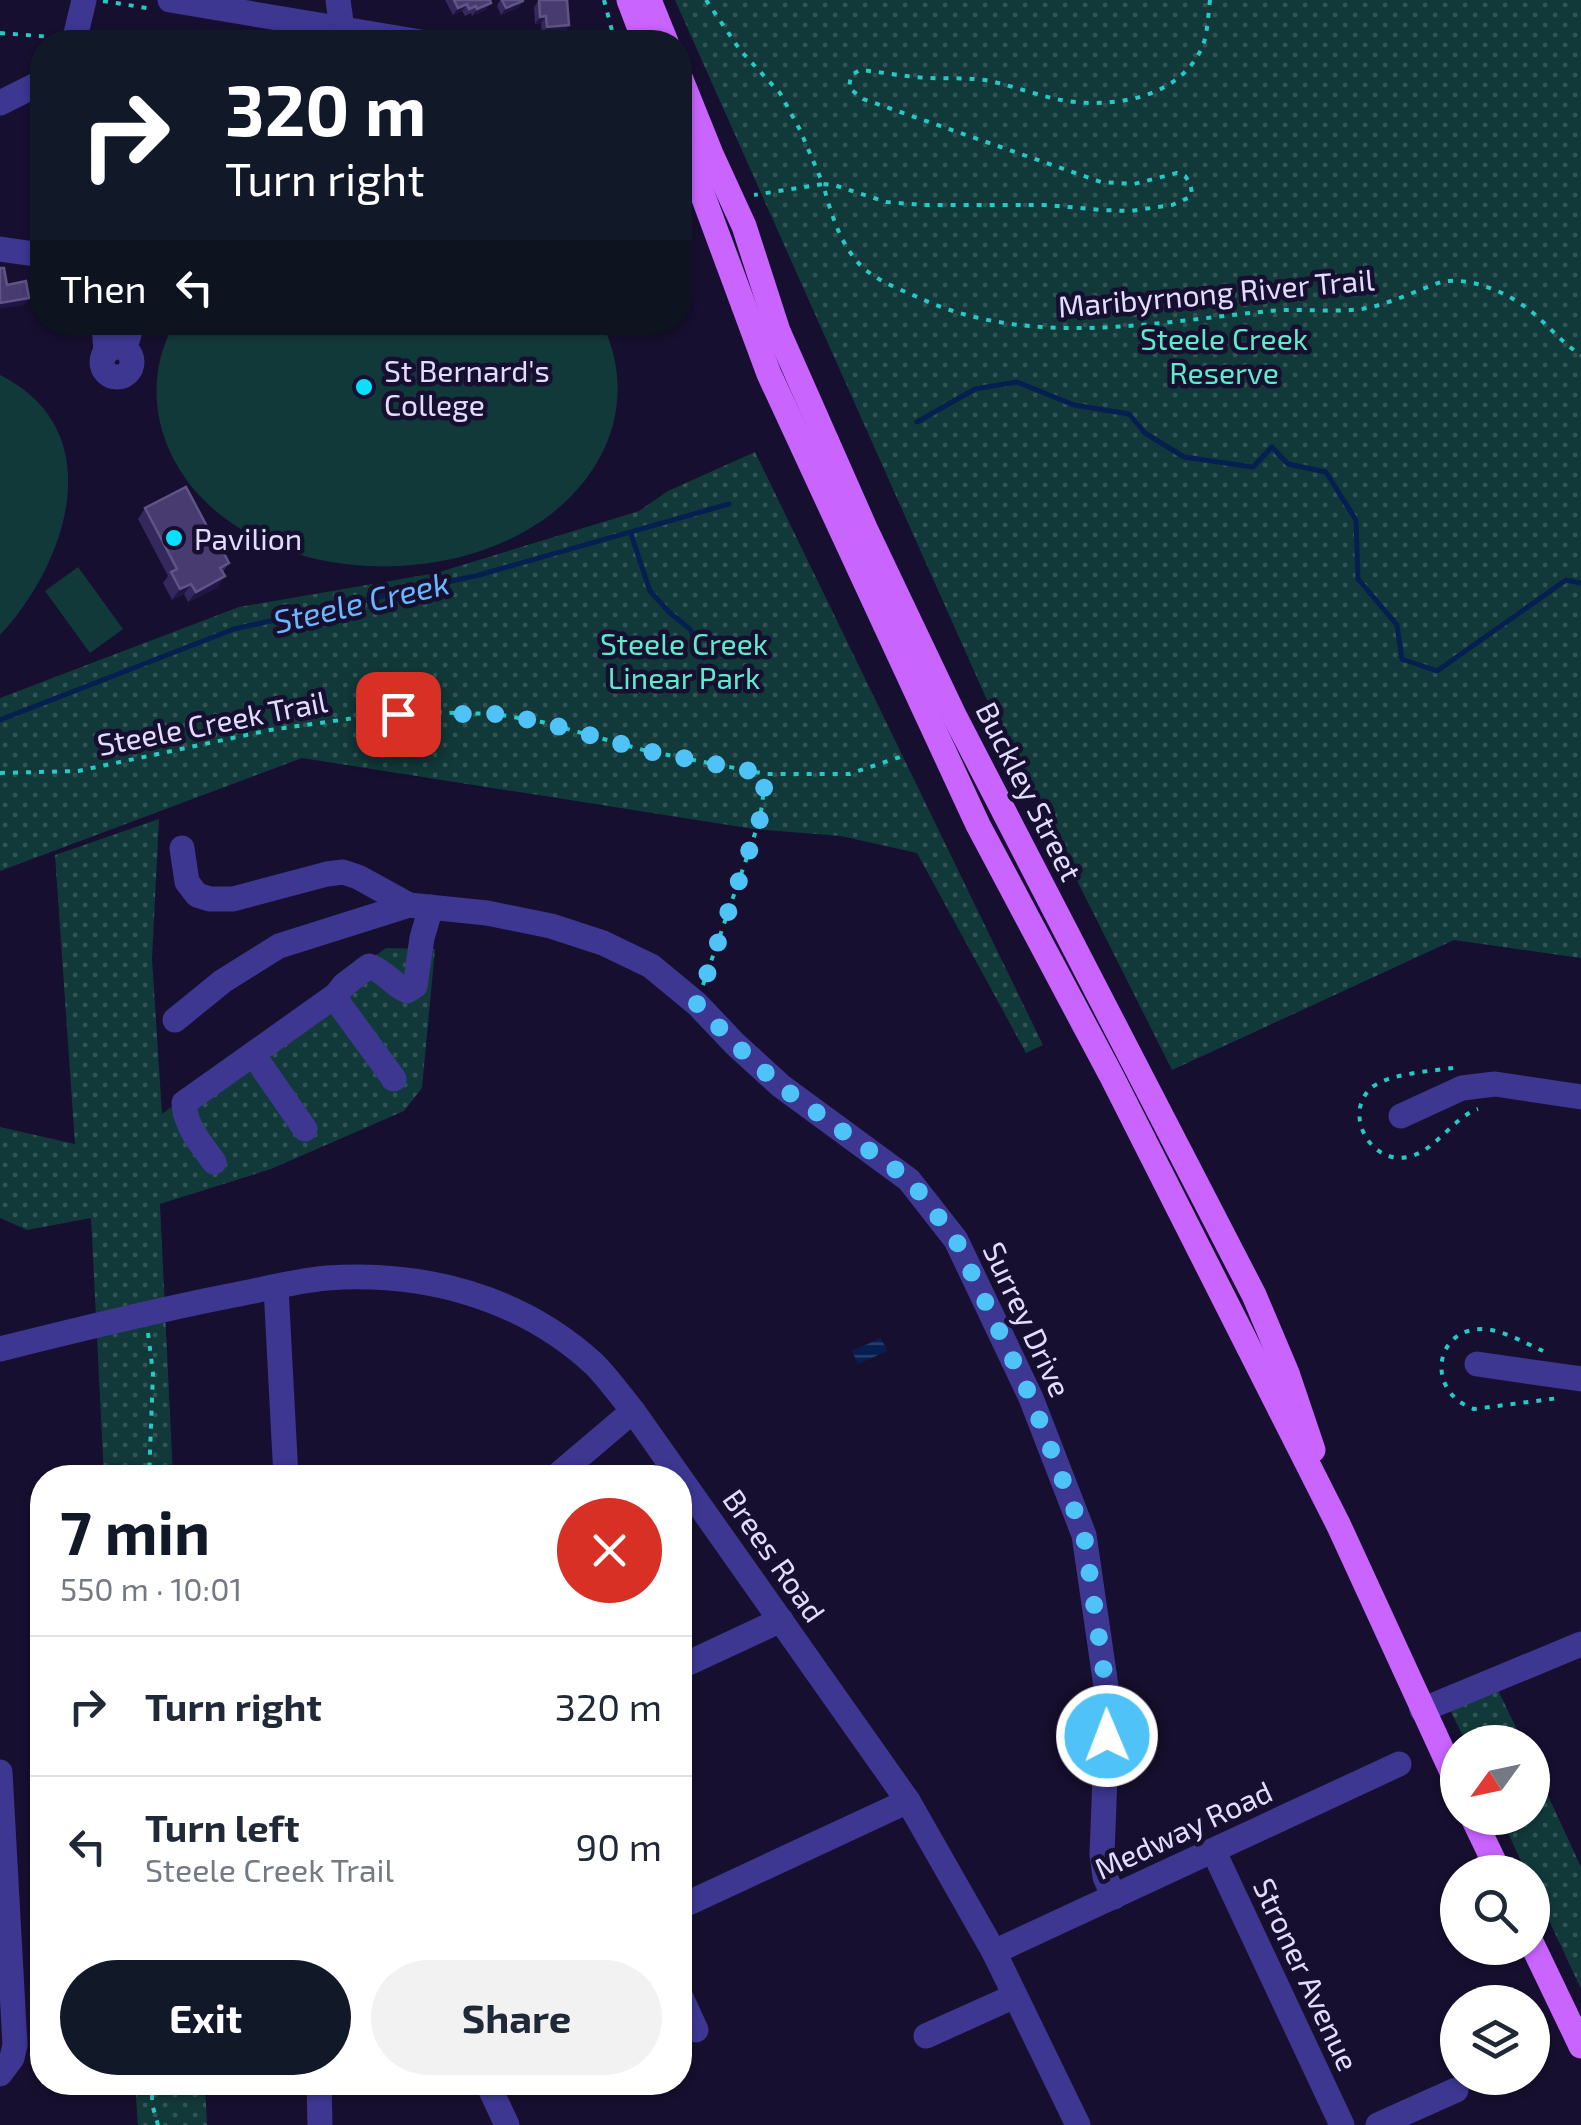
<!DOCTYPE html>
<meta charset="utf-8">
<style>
:root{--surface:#fff;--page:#f2f2f3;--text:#1f2937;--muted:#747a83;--line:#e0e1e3;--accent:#111827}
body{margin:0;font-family:"Exo 2",sans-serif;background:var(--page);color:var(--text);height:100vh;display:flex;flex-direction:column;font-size:38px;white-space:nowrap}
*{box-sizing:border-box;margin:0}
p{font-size:32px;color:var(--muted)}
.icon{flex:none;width:55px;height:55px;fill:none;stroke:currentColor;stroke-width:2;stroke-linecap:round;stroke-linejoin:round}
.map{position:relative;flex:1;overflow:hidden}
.details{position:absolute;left:30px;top:1465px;width:662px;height:630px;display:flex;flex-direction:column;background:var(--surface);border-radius:40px;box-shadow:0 2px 8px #0004}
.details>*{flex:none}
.banner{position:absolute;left:30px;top:30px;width:662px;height:305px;border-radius:40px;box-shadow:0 2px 8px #0004;background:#111827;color:#fff;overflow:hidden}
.needle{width:65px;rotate:237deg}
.controls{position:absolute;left:1440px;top:1725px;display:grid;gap:20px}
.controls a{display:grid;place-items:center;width:110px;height:110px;border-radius:50%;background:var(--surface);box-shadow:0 2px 8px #0004;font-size:50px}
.pin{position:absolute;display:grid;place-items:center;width:85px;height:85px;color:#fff;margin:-42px;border-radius:20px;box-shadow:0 5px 15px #0006}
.me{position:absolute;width:110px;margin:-55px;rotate:359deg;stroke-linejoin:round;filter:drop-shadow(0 0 8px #0008)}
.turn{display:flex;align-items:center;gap:35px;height:210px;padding:0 30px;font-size:45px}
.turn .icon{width:130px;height:130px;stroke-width:2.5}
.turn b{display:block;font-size:70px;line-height:85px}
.then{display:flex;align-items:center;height:95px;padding:0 30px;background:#0003;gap:20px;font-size:38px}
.round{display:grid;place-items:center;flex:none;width:105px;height:105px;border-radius:52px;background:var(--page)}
.overview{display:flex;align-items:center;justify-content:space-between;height:170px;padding:0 30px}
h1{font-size:60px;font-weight:700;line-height:75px;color:var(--accent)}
.button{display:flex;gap:20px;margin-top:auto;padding:20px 30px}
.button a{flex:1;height:115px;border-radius:60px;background:var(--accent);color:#fff;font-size:40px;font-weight:700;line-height:115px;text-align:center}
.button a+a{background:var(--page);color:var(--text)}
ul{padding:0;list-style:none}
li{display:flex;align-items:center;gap:30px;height:140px;padding:0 30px;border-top:2px solid var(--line)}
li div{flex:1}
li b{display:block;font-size:38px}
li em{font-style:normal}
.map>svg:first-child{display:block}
.grass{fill:url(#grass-dots)}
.garden{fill:#123939}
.water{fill:url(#water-rules)}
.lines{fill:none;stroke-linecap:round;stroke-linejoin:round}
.stream{stroke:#061f51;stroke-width:5}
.path{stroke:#26cac5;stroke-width:4;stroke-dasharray:5 8;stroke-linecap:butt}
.minor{stroke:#3d3792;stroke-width:25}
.major{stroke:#c964ff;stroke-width:25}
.wall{fill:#34285d}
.shaded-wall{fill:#201643}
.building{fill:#473b6f;stroke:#5f5485;stroke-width:2.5}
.route{stroke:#4fc3f7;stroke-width:18;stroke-dasharray:0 32.4}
.poi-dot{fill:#09e0ff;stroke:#160f2f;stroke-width:4}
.labels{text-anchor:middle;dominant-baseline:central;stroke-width:9;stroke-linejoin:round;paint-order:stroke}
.street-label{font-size:30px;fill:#e2ddff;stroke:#160f2f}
.park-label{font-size:30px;fill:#5debcb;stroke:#160f2f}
.poi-label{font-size:30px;fill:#e2ddff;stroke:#160f2f;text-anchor:start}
.water-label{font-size:32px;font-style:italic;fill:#6bb7ff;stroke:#160f2f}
</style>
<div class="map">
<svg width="1581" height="2125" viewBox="0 0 1581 2125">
<defs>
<pattern id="grass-dots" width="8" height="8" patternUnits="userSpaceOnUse" patternTransform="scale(2.5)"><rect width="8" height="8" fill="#123939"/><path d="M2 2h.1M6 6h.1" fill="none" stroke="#345557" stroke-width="1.8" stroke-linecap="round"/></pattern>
<pattern id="water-rules" width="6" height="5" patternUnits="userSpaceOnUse" patternTransform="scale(2.5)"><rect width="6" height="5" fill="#061f51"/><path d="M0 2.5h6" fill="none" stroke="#2a3f6b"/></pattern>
</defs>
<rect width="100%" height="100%" fill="#160f2f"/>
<g class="grass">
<polygon points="675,0 1581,0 1581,958 1454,940 1172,1070 991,709"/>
<polygon points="755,452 1043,1045 1026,1053 917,853 841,836 754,829 302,758 0,871 0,698 239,607 436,573 639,511 668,491"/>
<polygon points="159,819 152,959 162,1114 386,948 435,949 422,1088 404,1111 271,1169 160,1204 173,1477 104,1477 91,1218 27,1230 0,1218 0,1127 75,1144 55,855"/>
<polygon points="1496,1686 1523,1742 1466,1742 1449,1708"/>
<polygon points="1533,1763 1581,1867 1581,1989 1533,1886 1532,1872 1526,1872 1501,1818 1532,1818"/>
<polygon points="135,2083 205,2083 207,2125 138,2125"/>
</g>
<g class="garden">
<path d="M175 323H602C620 360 623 401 608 440 543 602 246 610 171 454 151 412 151 363 175 323Z"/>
<path d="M0 375C112 431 67 563 0 635Z"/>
<polygon points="78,567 123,629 90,653 45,591"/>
</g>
<polygon class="water" points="881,1338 887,1351 858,1364 852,1351"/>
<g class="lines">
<g class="stream">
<polyline points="917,422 975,389 1017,382 1074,405 1129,414 1145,433 1184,457 1253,467 1272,447 1288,464 1326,472 1356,520 1358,579 1397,625 1402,659 1437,671 1566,580 1581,583"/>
<polyline points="631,534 650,591 670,613 690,629 704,658"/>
<polyline points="0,720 234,629 479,575 729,504"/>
</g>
<g class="path">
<polyline points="604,0 615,42"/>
<polyline points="706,0 740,50 780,93 800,130 823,184 754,195"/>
<path d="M1210 0C1208 15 1208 31 1203 45 1181 100 1107 110 1056 99 1034 94 1012 86 990 81 970 77 949 79 929 78 906 77 883 72 860 70L851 75 849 88 863 99 1101 182 1134 184 1177 173 1185 176 1190 183 1192 193 1188 198 1172 205 1130 211 1101 210 1047 205H924L886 202 834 185 823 184C831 214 842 251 867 271 881 282 899 289 915 296 1027 349 1151 323 1269 311 1300 308 1331 313 1361 309 1388 305 1415 291 1441 282 1470 276 1509 293 1532 312 1549 326 1562 343 1581 355"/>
<polyline points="103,1 153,9"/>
<polyline points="0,33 52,37"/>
<polyline points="104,42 144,35 187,42"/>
<polyline points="0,773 78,771 270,730 376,715 420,712 496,714 542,722 647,751 766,774 849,774 903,756"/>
<polyline points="703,985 760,819 766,774"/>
<path d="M1453 1068C1431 1071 1385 1074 1370 1089 1343 1116 1372 1165 1408 1157 1436 1151 1452 1118 1478 1109"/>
<polyline points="148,1333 153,1373 149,1478"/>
<path d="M1543 1351C1525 1343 1503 1330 1483 1329 1434 1328 1425 1392 1474 1409L1559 1398"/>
<polyline points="152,2082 152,2104 158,2125"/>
</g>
<g class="minor">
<polyline points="170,0 421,42"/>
<polyline points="338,0 342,29"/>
<polyline points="74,42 84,0"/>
<polyline points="0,103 42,82"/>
<polyline points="0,249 42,255"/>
<polyline points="104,322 106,353"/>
<circle cx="117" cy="362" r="15"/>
<polyline points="125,347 133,322"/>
<polyline points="182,848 187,882 197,895 210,899 233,899 327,874 343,872 358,877 409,905 487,913 551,926 603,943 651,966 697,1004 735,1044 781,1086 909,1180 956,1240 1031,1398 1084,1535 1108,1700 1102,1854 1105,1877 1114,1897"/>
<polyline points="175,1020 223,981 279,946 409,905"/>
<polyline points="253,1054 305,1129"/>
<path d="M394 1079 337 1001 336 995 344 985 369 966C388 973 390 983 407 991L415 986 422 938 431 907"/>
<polyline points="1401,1116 1462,1088 1495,1084 1581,1097"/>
<path d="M214 1162C201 1144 185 1126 184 1103L336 995"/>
<polyline points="276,1287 286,1478"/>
<path d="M0 1349C76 1330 152 1311 229 1296 261 1290 294 1281 327 1278 424 1271 521 1297 594 1364 608 1378 620 1395 633 1411L908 1801 994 1952 1078 2125"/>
<polyline points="1477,1364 1581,1379"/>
<polyline points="554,1478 633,1411"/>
<polyline points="680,1667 781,1620"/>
<polyline points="1422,1710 1581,1644"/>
<polyline points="0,1772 15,2045 12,2058 0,2074"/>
<polyline points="1214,1852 1342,2125"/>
<polyline points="680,1907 908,1801"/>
<polyline points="994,1952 1399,1764"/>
<polyline points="680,1995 696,2030"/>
<polyline points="926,2036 1015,1996"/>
<polyline points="319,2082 320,2125"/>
<polyline points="487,2082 507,2125"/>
<polyline points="1378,2125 1456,2090"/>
</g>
<g class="major">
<polyline points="629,0 645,42"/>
<polyline points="649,0 666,42"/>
<polyline points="680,77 711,154 744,226 778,331 865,528 955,717 1254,1295 1287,1373 1313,1450"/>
<polyline points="680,134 769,374 978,825 1112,1077 1339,1526 1458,1785"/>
<polyline points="1473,1818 1499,1872"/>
<polyline points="1532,1944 1581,2046"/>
</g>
</g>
<g class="wall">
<polygon points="445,0 490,0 486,10 472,16 471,13 465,16 462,11 453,15"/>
<polygon points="500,0 523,0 523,1 518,8 501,15 497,6"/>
<polygon points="539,0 569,25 564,32 542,34 541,23 535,24 534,7"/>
<polygon points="145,508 218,547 229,563 223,572 218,587 188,602 184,594 172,600 163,583 168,576 138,519"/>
</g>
<g class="shaded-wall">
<polygon points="523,1 518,8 501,15 506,8"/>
<polygon points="491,3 486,10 472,16 477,9"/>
<polygon points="467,4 462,11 453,15 458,8"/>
<polygon points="546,16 541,23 535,24 540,17"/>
<polygon points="569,25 564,32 542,34 547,27"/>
<polygon points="29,298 24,305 0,309 0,303"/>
<polygon points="225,576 218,587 188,602 196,592"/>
<polygon points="191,584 184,594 172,600 180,589"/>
</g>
<g class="building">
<polygon points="454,0 490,0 491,3 477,9 476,6 469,9 467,4 458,8"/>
<polygon points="502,0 523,0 523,1 506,8"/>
<polygon points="539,0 567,0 569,25 547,27 546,16 540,17"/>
<polygon points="0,268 4,268 7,285 26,281 29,298 0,303"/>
<polygon points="186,487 218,547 220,546 229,563 220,568 225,576 196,592 191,584 180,589 171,572 177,569 145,508"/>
</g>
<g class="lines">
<polyline class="route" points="398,714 496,714 542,722 647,751 766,774 760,819 697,1004 735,1044 780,1086 910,1180 956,1240 1031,1398 1084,1535 1108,1700 1107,1736"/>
</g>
<g class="poi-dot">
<circle cx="364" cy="387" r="10"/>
<circle cx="174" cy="538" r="10"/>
</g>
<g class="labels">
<g class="street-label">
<text transform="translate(1216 292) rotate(-5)">Maribyrnong River Trail</text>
<text transform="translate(212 722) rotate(-11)">Steele Creek Trail</text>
<text transform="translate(1030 791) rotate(63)">Buckley Street</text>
<text transform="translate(1028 1319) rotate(65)">Surrey Drive</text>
<text transform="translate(775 1555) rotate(55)">Brees Road</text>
<text transform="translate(1183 1829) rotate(-25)">Medway Road</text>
<text transform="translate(1307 1974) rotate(65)">Stroner Avenue</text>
</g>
<g class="park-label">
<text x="1224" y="338">Steele Creek<tspan x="1224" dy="34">Reserve</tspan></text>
<text x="684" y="643">Steele Creek<tspan x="684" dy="34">Linear Park</tspan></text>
</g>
<g class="poi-label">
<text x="384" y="370">St Bernard's<tspan x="384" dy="34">College</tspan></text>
<text x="194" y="538">Pavilion</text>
</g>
<g class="water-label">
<text transform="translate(361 601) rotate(-13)">Steele Creek</text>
</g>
</g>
</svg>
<div class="controls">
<a><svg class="needle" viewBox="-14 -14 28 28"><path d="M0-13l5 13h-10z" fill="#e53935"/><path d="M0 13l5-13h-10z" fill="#747a83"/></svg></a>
<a><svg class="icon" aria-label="search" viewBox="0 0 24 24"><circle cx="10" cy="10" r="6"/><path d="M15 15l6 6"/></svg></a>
<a><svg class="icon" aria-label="layers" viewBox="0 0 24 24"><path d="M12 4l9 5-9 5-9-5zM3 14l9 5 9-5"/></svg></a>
</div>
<div class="pin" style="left:398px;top:714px;background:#d93025"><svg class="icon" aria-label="arrive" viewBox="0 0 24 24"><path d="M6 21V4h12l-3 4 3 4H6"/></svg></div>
<svg class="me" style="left:1107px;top:1736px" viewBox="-20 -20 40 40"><circle r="17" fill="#4fc3f7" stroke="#fff" stroke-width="3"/><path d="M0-11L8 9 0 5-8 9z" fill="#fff"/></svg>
<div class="banner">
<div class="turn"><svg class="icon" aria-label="right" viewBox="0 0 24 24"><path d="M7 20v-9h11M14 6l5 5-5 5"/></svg><div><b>320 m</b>Turn right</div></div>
<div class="then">Then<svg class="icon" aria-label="left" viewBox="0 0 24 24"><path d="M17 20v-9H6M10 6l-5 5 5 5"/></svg></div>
</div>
<section class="details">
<div class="overview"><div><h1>7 min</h1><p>550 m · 10:01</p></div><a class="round" style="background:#d93025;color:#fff"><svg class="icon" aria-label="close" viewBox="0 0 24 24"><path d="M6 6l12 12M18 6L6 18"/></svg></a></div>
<ul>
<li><svg class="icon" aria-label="right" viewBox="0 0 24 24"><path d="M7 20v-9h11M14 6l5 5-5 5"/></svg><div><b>Turn right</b></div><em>320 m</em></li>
<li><svg class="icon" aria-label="left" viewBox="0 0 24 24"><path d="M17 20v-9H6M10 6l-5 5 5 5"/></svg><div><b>Turn left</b><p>Steele Creek Trail</p></div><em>90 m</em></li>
</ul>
<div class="button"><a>Exit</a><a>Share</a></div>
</section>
</div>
